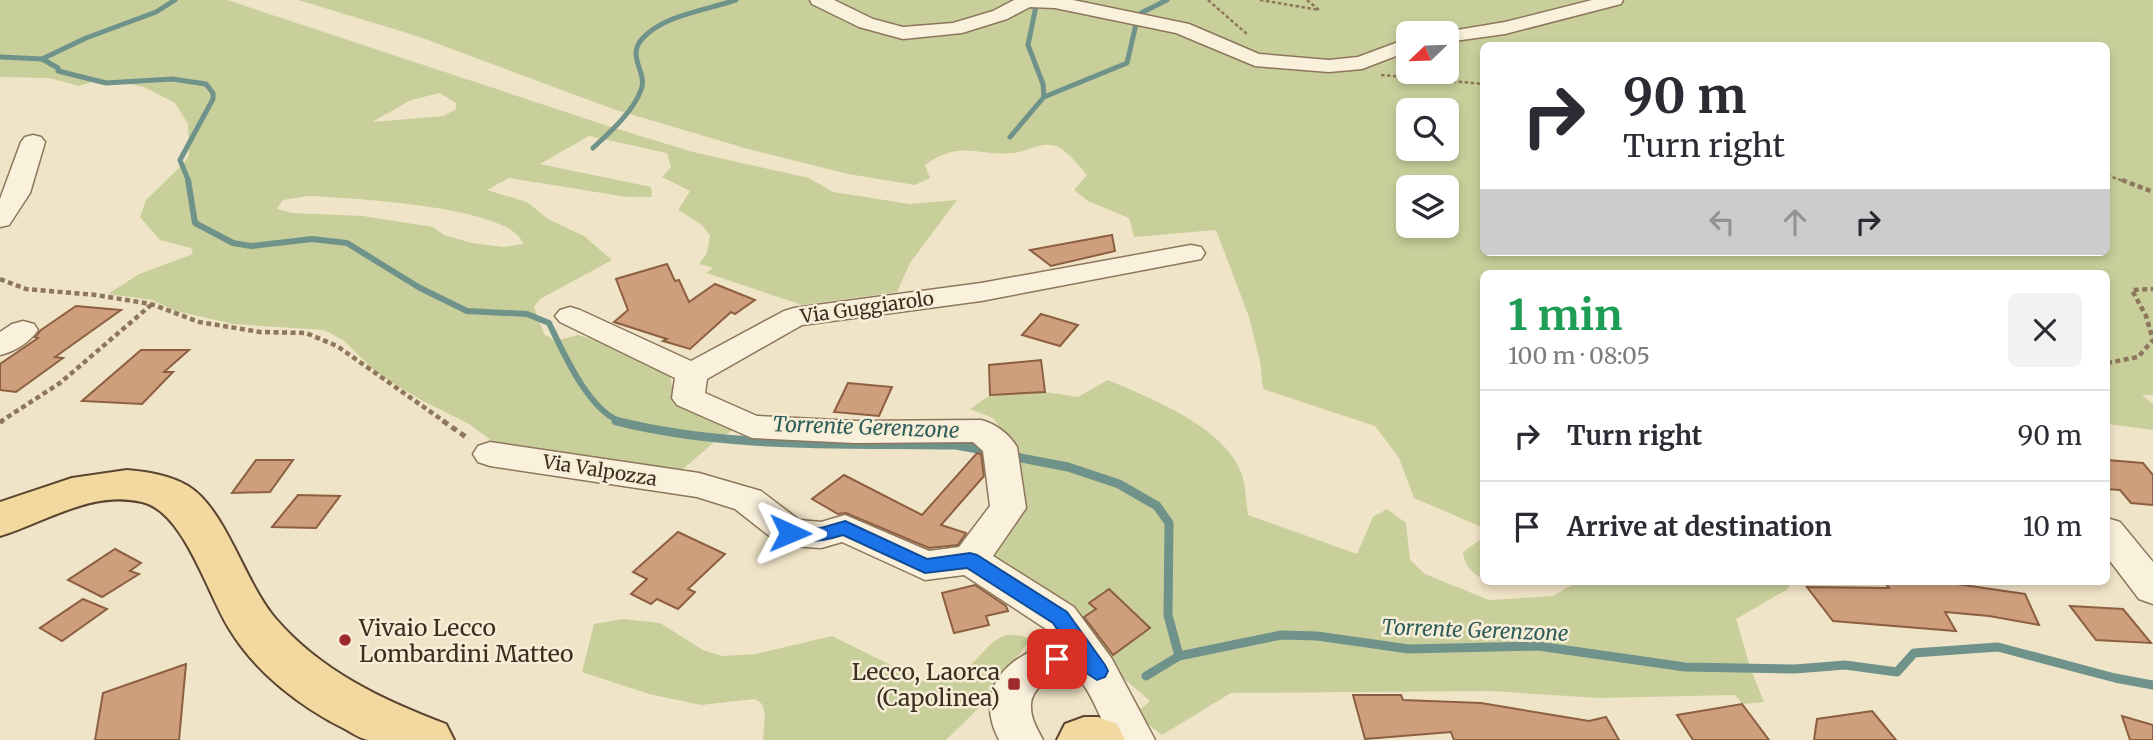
<!DOCTYPE html>
<meta charset="utf-8">
<style>
:root{--surface:#fff;--page:#f2f2f3;--text:#2b2b33;--muted:#7c7c81;--line:#e1e1e2}
body{margin:0;font-family:Merriweather,serif;background:var(--page);color:var(--text);height:100vh;display:flex;flex-direction:column;font-size:26px;white-space:nowrap}
*{box-sizing:border-box;margin:0}
p{font-size:23px;color:var(--muted)}
.icon{flex:none;width:38px;height:38px;fill:none;stroke:currentColor;stroke-width:2;stroke-linecap:round;stroke-linejoin:round}
.map{position:relative;flex:1;overflow:hidden}
.details{position:absolute;left:1480px;top:270px;width:630px;height:315px;display:flex;flex-direction:column;background:var(--surface);border-radius:10px;box-shadow:0 4px 10px #0003}
.details>*{flex:none}
.banner{position:absolute;left:1480px;top:42px;width:630px;height:214px;border-radius:10px;box-shadow:0 4px 10px #0003;background:#fff;color:var(--text);overflow:hidden}
.needle{width:46px;rotate:247deg}
.fabs{position:absolute;left:1396px;top:21px;display:grid;gap:14px}
.fabs a{display:grid;place-items:center;width:63px;height:63px;border-radius:10px;background:var(--surface);box-shadow:0 4px 10px #0003;font-size:35px}
.pin{position:absolute;display:grid;place-items:center;width:60px;height:60px;color:#fff;margin:-30px;border-radius:14px;box-shadow:0 4px 10px #0006}
.me{position:absolute;width:77px;margin:-38px;rotate:91deg;stroke-linejoin:round;filter:drop-shadow(0 0 5px #0008)}
.turn{display:flex;align-items:center;gap:24px;height:147px;padding:0 28px;font-size:32px}
.turn .icon{width:91px;height:91px;stroke-width:2.5}
.turn b{display:block;font-size:49px;line-height:60px}
.lanes{display:flex;align-items:center;height:66px;padding:0 28px;background:#0003;justify-content:center;gap:35px;direction:ltr}
.lanes .off{opacity:.35}
.round{display:grid;place-items:center;flex:none;width:74px;height:74px;border-radius:10px;background:var(--page)}
.overview{display:flex;align-items:center;justify-content:space-between;height:119px;padding:0 28px}
h1{font-size:42px;font-weight:700;line-height:52px;color:#1e9e55}
ul{padding:0;list-style:none}
li{display:flex;align-items:center;gap:21px;height:91px;padding:0 28px;border-top:2px solid var(--line)}
li div{flex:1}
li b{display:block;font-size:26px}
li em{font-style:normal}
.map>svg:first-child{display:block}
.green{fill:#c9cf9b;fill-rule:evenodd}
.lines{fill:none;stroke-linecap:round;stroke-linejoin:round}
.stream-far2{stroke:#6f938a;stroke-width:5}
.stream-far1{stroke:#6f938a;stroke-width:6}
.stream{stroke:#6f938a;stroke-width:9}
.building{fill:#cf9f7d;stroke:#8d5f41;stroke-width:2}
.minor-casing{stroke:#8d765c;stroke-width:3}
.major-casing{stroke:#5b4430;stroke-width:4}
.path-far2{stroke:#8d765c;stroke-width:2.5;stroke-dasharray:3.5 2.5;stroke-linecap:butt}
.path-far1{stroke:#8d765c;stroke-width:4.5;stroke-dasharray:5 3.5;stroke-linecap:butt}
.path{stroke:#8d765c;stroke-width:5;stroke-dasharray:6 4.5;stroke-linecap:butt}
.minor{fill:#faf1dc;fill-rule:evenodd}
.major{fill:#f3d9a0;fill-rule:evenodd}
.route{fill:#1a73e8;stroke:#114b97;stroke-width:2}
.poi-dot{fill:#9e2a2b;stroke:#f7eed8;stroke-width:2.5}
.labels{text-anchor:middle;dominant-baseline:central;stroke-width:5;stroke-linejoin:round;paint-order:stroke}
.street-label{font-size:19px;fill:#3d2e20;stroke:#f7eed8}
.water-label{font-size:21px;font-style:italic;fill:#2f5d5a;stroke:#f7eed8}
.near-poi-label{font-size:23px;fill:#3d2e20;stroke:#f7eed8;text-anchor:start}
</style>
<div class="map">
<svg width="2153" height="740" viewBox="0 0 2153 740">
<rect width="100%" height="100%" fill="#f0e4c8"/>
<g class="green">
<path d="M0 0H227L611 127 693 152 809 178 833 192 910 204 957 200 910 263 897 292 802 305 706 273 713 268 699 264 707 253 710 235 701 224 678 210 690 191 662 177 671 167 667 153 589 136 540 164 651 187 652 197H627L509 178 487 190 527 202 548 219 584 236 612 260 540 299 534 307 544 334 555 341 578 335 612 346 670 375 674 398 736 428 713 443 675 476 507 452 469 424 421 400 377 373 343 340 324 330 233 324 176 311 152 300 108 294 139 274 193 254 191 248 160 240 140 217 146 200 184 163 189 155 188 124 175 103 144 87 117 81H96L79 86 49 78 0 77ZM440 93 456 103V109L444 116 372 122 411 100ZM309 196C346 198 514 206 523 244L503 247 472 243 444 235 433 227 363 216 292 213 277 209 283 200Z"/>
<path d="M298 0H2153V395H2142L2153 404V430L2107 424V273H1484V528L1414 498 1399 458 1375 426 1263 389 1260 361 1249 317 1216 230 1134 237 1129 218 1088 201 1074 190 1087 175C1079 166 1070 154 1060 148 1043 139 1030 151 1013 153 977 157 961 139 925 165L930 178 915 185 848 174 748 149 613 109 417 36ZM1409 33H1447V72H1409ZM1484 46H2107V252H1484ZM1409 110H1447V149H1409ZM1409 187H1447V226H1409Z"/>
<path d="M1108 380C1150 398 1223 426 1241 472 1246 484 1246 502 1248 515L1357 554 1373 517 1387 509 1406 523 1410 560 1425 574 1489 600 1553 596 1579 581H1791L1788 589 1736 619 1751 670 1764 702 1742 704 1735 695 1599 698 1490 691 1231 693 1162 735 1135 714 1150 701 991 564 1010 441 993 418 970 409 990 395 1045 392 1078 397Z"/>
<path d="M1484 537V579C1472 575 1464 564 1463 552Z"/>
<path d="M623 619 660 623 703 650 722 656 756 654 832 636 923 681C938 681 953 679 965 669 989 652 995 624 1030 639L990 697 946 740H763L765 714 762 704 755 699 701 705 649 694 582 672 594 624Z"/>
</g>
<g class="lines">
<g class="stream-far2">
<polyline points="1141,13 1167,0"/>
<polyline points="0,57 42,59 58,68 58,71 106,83 172,79 206,84 213,93 213,99 180,160 189,182"/>
<polyline points="42,59 86,38 156,12 175,0"/>
<polyline points="1044,97 1127,63 1136,24"/>
<polyline points="1010,137 1044,97 1043,84 1028,45 1036,6"/>
<path d="M593 148C610 132 633 112 641 90 648 72 626 57 642 39 663 15 707 10 736 0"/>
</g>
<path class="stream-far1" d="M188 180 195 223 233 243 251 246 312 239 347 243 420 288 467 311 527 314 549 323C563 352 590 414 623 422"/>
<g class="stream">
<path d="M616 421C727 449 842 443 956 445L989 451"/>
<polyline points="1011,456 1068,467 1119,484 1157,506 1169,523 1168,615 1179,656"/>
<polyline points="1146,676 1179,656 1281,635 1317,636 1409,649 1538,646 1685,667 1795,669 1845,665 1897,672 1914,653 1998,647 2115,678 2153,685"/>
</g>
</g>
<g class="building">
<polygon points="1112,235 1115,251 1051,266 1030,250"/>
<polygon points="667,264 675,281 679,280 689,302 715,284 755,300 735,314 731,312 690,349 663,341 667,339 614,322 628,310 616,279"/>
<polygon points="76,306 121,310 55,357 63,358 16,392 0,390 0,364 38,338 35,337 41,330"/>
<polygon points="1041,314 1078,325 1060,346 1022,335"/>
<polygon points="141,350 189,350 164,372 173,372 142,404 82,401"/>
<polygon points="1041,360 1045,392 990,395 989,365"/>
<polygon points="848,383 892,387 879,416 834,412"/>
<polygon points="977,453 981,454 984,476 941,525 966,533 958,545 929,548 846,513 838,514 812,499 844,475 922,515"/>
<polygon points="256,460 293,460 270,492 232,493"/>
<polygon points="2107,460 2143,463 2153,475 2153,505 2131,503 2120,490 2107,489"/>
<polygon points="298,495 340,496 316,528 272,527"/>
<polygon points="678,532 725,554 688,589 695,592 678,609 657,599 651,604 631,594 647,579 633,572"/>
<polygon points="115,549 141,563 130,571 139,574 102,597 68,580"/>
<polygon points="1884,581 1936,581 2025,594 2039,625 1989,616 1945,612 1956,631 1833,621 1807,587 1889,588"/>
<polygon points="975,585 1006,606 1008,611 986,616 989,625 954,633 942,593"/>
<polygon points="1109,589 1150,628 1113,655 1084,617 1096,609 1089,603"/>
<polygon points="83,599 107,609 62,641 40,628"/>
<polygon points="2070,606 2123,609 2151,643 2096,640"/>
<polygon points="186,664 179,740 95,740 103,693"/>
<polygon points="1353,695 1401,695 1403,700 1481,703 1589,721 1606,717 1619,740 1454,740 1451,732 1365,739"/>
<polygon points="1742,704 1769,740 1693,740 1677,715"/>
<polygon points="1872,711 1896,740 1814,740 1817,719"/>
<polygon points="2122,716 2153,725 2153,740 2130,740"/>
</g>
<g class="lines">
<g class="minor-casing">
<g id="minor">
<polygon points="810,0 834,0 873,19 903,27 953,23 993,11 1014,0 1073,0 1189,24 1259,54 1329,60 1358,57 1409,38 1409,51 1362,69 1329,72 1255,66 1176,33 1055,8 1030,7 1007,19 962,33 903,39 859,27 812,4"/>
<polygon points="1592,0 1623,0 1621,4 1505,34 1447,42 1447,33 1439,33 1505,22"/>
<polygon points="33,135 41,137 45,142 30,193 9,225 0,227 0,199 21,142 25,137"/>
<path d="M1191 245 1201 247 1205 253 1201 259 981 301 802 325 707 379 705 393 757 416 855 421 981 420C996 424 1009 434 1017 447L1026 508 993 556 1074 607 1112 659 1155 740H1111C1104 726 1091 692 1081 682 1063 667 1033 683 1031 704 1030 718 1037 728 1043 740H999C973 689 1007 655 1055 643L1046 629 964 575 925 580 842 542 821 548 790 546 777 542 735 509 697 497 490 466 478 462 473 454 478 446 490 442 699 473 761 491 799 520 821 522 845 515 929 551 959 547 990 506 983 451 973 442 855 443 752 438 677 405 672 398 675 378 560 322 555 316 560 310 570 307 580 310 691 361 784 311 794 308 981 283Z"/>
<path d="M23 321 34 324 38 330C30 342 14 352 0 355V332L12 324Z"/>
<polygon points="2107,518 2120,522 2153,562 2153,604 2139,599 2107,557"/>
</g>
</g>
<g class="major-casing">
<g id="major">
<path d="M127 470C148 472 170 475 188 486 226 509 245 584 276 619 321 671 382 700 446 724L454 740C427 740 396 740 369 740 361 739 352 733 345 729 301 707 256 673 230 630 208 596 184 511 142 502 92 490 46 522 0 536V502L72 478Z"/>
<polygon points="1084,717 1098,717 1117,724 1125,740 1057,740 1065,724"/>
</g>
</g>
<g class="path-far2">
<polyline points="1208,0 1247,34"/>
<polyline points="1260,0 1319,10 1307,0"/>
<polyline points="1381,75 1484,84"/>
<polyline points="2107,175 2126,182"/>
</g>
<g class="path-far1">
<polyline points="2122,180 2153,192"/>
<polyline points="0,279 26,289 96,295 151,304 199,322 260,332 306,333 337,346 445,422"/>
<polyline points="2107,363 2138,357 2153,340 2146,316 2132,290 2153,289"/>
<polyline points="0,422 60,383 151,305"/>
</g>
<g class="path">
<polyline points="443,421 469,439"/>
<polyline points="0,422 3,421"/>
</g>
<use href="#minor" class="minor"/>
<use href="#major" class="major"/>
</g>
<path class="route" d="M845 521 927 559 970 553 977 555 1067 612 1105 665 1108 671 1105 677 1097 680 1080 669 1050 665 1047 659 1050 653 1071 650 1053 623 967 568 925 573 843 535C824 541 804 544 784 538L781 533 784 528H821Z"/>
<g class="poi-dot">
<circle cx="345" cy="640" r="7"/>
<rect x="1007" y="677" width="14" height="14" rx="3.5"/>
</g>
<g class="labels">
<g class="street-label">
<text transform="translate(867 307) rotate(-8)">Via Guggiarolo</text>
<text transform="translate(600 470) rotate(9)">Via Valpozza</text>
</g>
<g class="water-label">
<text transform="translate(866 427) rotate(2)">Torrente Gerenzone</text>
<text transform="translate(1475 630) rotate(2)">Torrente Gerenzone</text>
</g>
<g class="near-poi-label">
<text x="359" y="627">Vivaio Lecco<tspan x="359" dy="26">Lombardini Matteo</tspan></text>
<text x="1000" y="671" text-anchor="end">Lecco, Laorca<tspan x="1000" dy="26">(Capolinea)</tspan></text>
</g>
</g>
</svg>
<div class="fabs">
<a><svg class="needle" viewBox="-14 -14 28 28"><path d="M0-13l5 13h-10z" fill="#e53935"/><path d="M0 13l5-13h-10z" fill="#7c7c81"/></svg></a>
<a><svg class="icon" aria-label="search" viewBox="0 0 24 24"><circle cx="10" cy="10" r="6"/><path d="M15 15l6 6"/></svg></a>
<a><svg class="icon" aria-label="layers" viewBox="0 0 24 24"><path d="M12 4l9 5-9 5-9-5zM3 14l9 5 9-5"/></svg></a>
</div>
<div class="pin" style="left:1057px;top:659px;background:#d93025"><svg class="icon" aria-label="arrive" viewBox="0 0 24 24"><path d="M6 21V4h12l-3 4 3 4H6"/></svg></div>
<svg class="me" style="left:790px;top:533px" viewBox="-20 -20 40 40"><path d="M0-17L14 15 0 8-14 15z" fill="#1a73e8" stroke="#fff" stroke-width="4"/></svg>
<div class="banner">
<div class="turn"><svg class="icon" aria-label="right" viewBox="0 0 24 24"><path d="M7 20v-9h11M14 6l5 5-5 5"/></svg><div><b>90 m</b>Turn right</div></div>
<div class="lanes"><svg class="icon off" aria-label="left" viewBox="0 0 24 24"><path d="M17 20v-9H6M10 6l-5 5 5 5"/></svg><svg class="icon off" aria-label="ahead" viewBox="0 0 24 24"><path d="M12 20V5M6 11l6-6 6 6"/></svg><svg class="icon" aria-label="right" viewBox="0 0 24 24"><path d="M7 20v-9h11M14 6l5 5-5 5"/></svg></div>
</div>
<section class="details">
<div class="overview"><div><h1>1 min</h1><p>100 m · 08:05</p></div><a class="round"><svg class="icon" aria-label="close" viewBox="0 0 24 24"><path d="M6 6l12 12M18 6L6 18"/></svg></a></div>
<ul>
<li><svg class="icon" aria-label="right" viewBox="0 0 24 24"><path d="M7 20v-9h11M14 6l5 5-5 5"/></svg><div><b>Turn right</b></div><em>90 m</em></li>
<li><svg class="icon" aria-label="arrive" viewBox="0 0 24 24"><path d="M6 21V4h12l-3 4 3 4H6"/></svg><div><b>Arrive at destination</b></div><em>10 m</em></li>
</ul>
</section>
</div>
